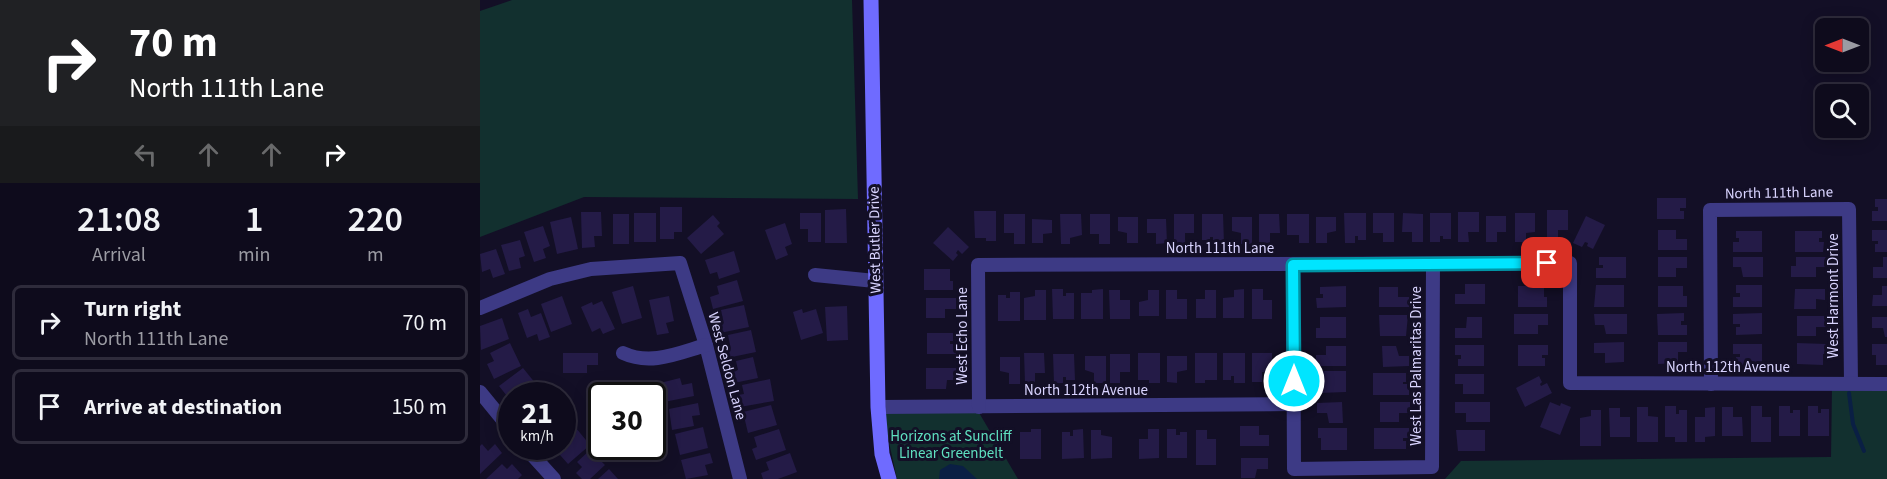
<!DOCTYPE html>
<style>
:root{--surface:#0e0b1c;--page:#171425;--text:#f1f3f6;--muted:#9b9ba3;--line:#2e2b3b}
body{margin:0;font-family:"Source Sans 3",sans-serif;background:var(--page);color:var(--text);height:100vh;display:flex;flex-direction:column;font-size:22px;white-space:nowrap}
*{box-sizing:border-box;margin:0}
p{font-size:20px;color:var(--muted)}
.icon{flex:none;width:33px;height:33px;fill:none;stroke:currentColor;stroke-width:2;stroke-linecap:round;stroke-linejoin:round}
.map{position:relative;flex:1;overflow:hidden}
.drawer{display:flex;flex-direction:column;background:var(--surface);width:480px}
.drawer>*{flex:none}
.banner{background:#202124;color:#fff;overflow:hidden}
.needle{width:39px;rotate:270deg}
.buttons{position:absolute;left:1335px;top:18px;display:grid;gap:12px}
.buttons a{display:grid;place-items:center;width:54px;height:54px;border-radius:9px;background:var(--surface);box-shadow:0 3px 15px #0003,0 0 0 2px var(--line);font-size:30px}
.speed{position:absolute;left:18px;top:382px;display:flex;gap:12px;font-size:30px;font-weight:700;text-align:center}
.speed>*{display:grid;place-content:center;width:78px;height:78px;border-radius:50%;background:var(--surface);box-shadow:0 3px 15px #0003,0 0 0 2px var(--line);line-height:1}
.speed small{font-size:15px;font-weight:400}
.speed .limit{border:3px solid #111;border-radius:9px;background:#fff;color:#111}
.pin{position:absolute;display:grid;place-items:center;width:51px;height:51px;color:#fff;margin:-26px;border-radius:12px;box-shadow:0 3px 9px #0006}
.me{position:absolute;width:66px;margin:-33px;rotate:0deg;stroke-linejoin:round;filter:drop-shadow(0 0 4px #0008)}
.turn{display:flex;align-items:center;gap:21px;height:126px;padding:0 30px;font-size:27px}
.turn .icon{width:78px;height:78px;stroke-width:2.5}
.turn b{display:block;font-size:42px;line-height:51px}
.lanes{display:flex;align-items:center;height:57px;padding:0 30px;background:#0003;justify-content:center;gap:30px;direction:ltr}
.lanes .off{opacity:.35}
.eta{display:flex;justify-content:space-evenly;align-items:center;height:102px;text-align:center}
.eta b{font-size:36px;font-weight:600;line-height:42px}
ul{padding:0;list-style:none}
li{display:flex;align-items:center;gap:18px;height:75px;margin:0 12px 9px;padding:0 18px;border:3px solid var(--line);border-radius:9px}
li div{flex:1}
li b{display:block;font-size:22px}
li em{font-style:normal}
main{display:flex;flex:1;min-height:0}
.map>svg:first-child{display:block}
.green{fill:#12302f}
.water{fill:#0a1f44}
.lines{fill:none;stroke-linecap:round;stroke-linejoin:round}
.stream{stroke:#0a1f44;stroke-width:4}
.building{fill:#241b47}
.street{stroke:#3d3a85;stroke-width:14}
.secondary{stroke:#6f6bff;stroke-width:15}
.route-casing{stroke:#0095a6;stroke-width:15}
.route{stroke:#00e5ff;stroke-width:10}
.labels{text-anchor:middle;dominant-baseline:central;stroke-width:6;stroke-linejoin:round;paint-order:stroke}
.street-label{font-size:15px;fill:#d9d4ff;stroke:#130f26}
.park-label{font-size:15px;fill:#5fe0c0;stroke:#130f26}
</style>
<main>
<section class="drawer">
<div class="banner">
<div class="turn"><svg class="icon" aria-label="right" viewBox="0 0 24 24"><path d="M7 20v-9h11M14 6l5 5-5 5"/></svg><div><b>70 m</b>North 111th Lane</div></div>
<div class="lanes"><svg class="icon off" aria-label="left" viewBox="0 0 24 24"><path d="M17 20v-9H6M10 6l-5 5 5 5"/></svg><svg class="icon off" aria-label="ahead" viewBox="0 0 24 24"><path d="M12 20V5M6 11l6-6 6 6"/></svg><svg class="icon off" aria-label="ahead" viewBox="0 0 24 24"><path d="M12 20V5M6 11l6-6 6 6"/></svg><svg class="icon" aria-label="right" viewBox="0 0 24 24"><path d="M7 20v-9h11M14 6l5 5-5 5"/></svg></div>
</div>
<div class="eta">
<div><b>21:08</b><p>Arrival</p></div>
<div><b>1</b><p>min</p></div>
<div><b>220</b><p>m</p></div>
</div>
<ul>
<li><svg class="icon" aria-label="right" viewBox="0 0 24 24"><path d="M7 20v-9h11M14 6l5 5-5 5"/></svg><div><b>Turn right</b><p>North 111th Lane</p></div><em>70 m</em></li>
<li><svg class="icon" aria-label="arrive" viewBox="0 0 24 24"><path d="M6 21V4h12l-3 4 3 4H6"/></svg><div><b>Arrive at destination</b></div><em>150 m</em></li>
</ul>
</section>
<div class="map">
<svg width="1407" height="479" viewBox="0 0 1407 479">
<rect width="100%" height="100%" fill="#130f26"/>
<g class="green">
<polygon points="32,0 372,0 378,199 104,197 0,237 0,11"/>
<polygon points="1352,387 1407,387 1407,479 965,479 981,461 1351,457"/>
<polygon points="498,411 538,479 417,479 407,433 404,412"/>
</g>
<polygon class="water" points="470,464 483,466 497,479 459,479 460,470"/>
<g class="lines">
<polyline class="stream" points="1369,393 1373,424 1384,451"/>
</g>
<g class="building">
<polygon points="1177,198 1206,198 1206,208 1200,208 1200,211 1204,211 1204,219 1177,219"/>
<polygon points="1395,199 1407,199 1407,221 1392,221 1392,211 1398,211 1398,207 1395,207"/>
<polygon points="180,207 202,207 202,232 194,232 194,239 180,239"/>
<polygon points="366,209 367,243 345,243 345,210"/>
<polygon points="1067,210 1088,210 1088,230 1078,230 1078,240 1067,240"/>
<polygon points="494,211 516,211 516,241 506,241 506,238 495,238"/>
<polygon points="101,212 121,212 122,236 114,236 115,247 102,248"/>
<polygon points="978,212 999,212 999,232 988,232 989,242 978,242"/>
<rect x="154" y="213" width="22" height="29"/>
<polygon points="320,213 341,213 341,242 328,242 328,229 320,229"/>
<polygon points="864,213 886,213 886,240 878,240 878,236 875,236 875,243 865,243"/>
<polygon points="893,213 914,213 914,242 903,242 903,233 893,233"/>
<polygon points="923,213 943,214 943,242 932,242 932,232 922,232"/>
<polygon points="950,213 971,213 971,239 963,239 963,236 960,236 960,242 950,242"/>
<polygon points="1035,213 1055,213 1055,232 1046,233 1046,242 1035,242"/>
<rect x="133" y="214" width="16" height="30"/>
<polygon points="524,214 545,214 545,244 534,244 534,233 524,233"/>
<polygon points="580,214 601,214 602,235 590,238 590,244 581,244"/>
<polygon points="610,214 630,214 630,244 619,244 619,234 610,234"/>
<polygon points="694,214 714,214 714,233 705,233 705,243 694,243"/>
<polygon points="722,214 743,214 744,243 733,243 733,237 730,237 730,240 722,240"/>
<polygon points="779,214 799,214 800,233 790,233 790,243 779,243"/>
<polygon points="807,214 829,214 829,243 819,243 819,235 807,235"/>
<polygon points="233,215 240,223 237,226 244,234 221,254 207,238"/>
<polygon points="1006,216 1026,216 1026,232 1017,232 1017,242 1006,242"/>
<polygon points="1106,216 1125,225 1113,249 1107,246 1108,243 1105,242 1102,247 1093,243"/>
<polygon points="91,217 98,249 77,254 70,222"/>
<polygon points="638,217 658,217 658,243 647,243 647,233 638,231"/>
<polygon points="752,217 772,217 772,244 761,244 761,233 752,231"/>
<polygon points="836,217 856,217 856,231 847,233 847,243 836,243"/>
<polygon points="552,219 572,220 572,233 563,234 563,243 552,243"/>
<polygon points="667,219 686,219 687,243 676,244 676,233 667,233"/>
<polygon points="305,223 312,244 305,247 308,255 296,260 285,230"/>
<polygon points="63,226 70,246 63,249 66,258 54,262 44,232"/>
<polygon points="468,227 489,247 482,254 478,250 476,253 478,255 473,261 453,243"/>
<polygon points="1178,230 1196,230 1196,239 1207,239 1207,250 1178,250"/>
<polygon points="1392,230 1407,230 1407,252 1395,252 1395,244 1398,244 1398,241 1392,241"/>
<polygon points="1256,231 1282,231 1282,252 1253,252 1253,242 1259,242 1259,238 1256,238"/>
<polygon points="1315,231 1342,231 1342,238 1339,238 1339,242 1344,242 1343,252 1315,252"/>
<polygon points="40,240 45,256 39,258 41,268 29,271 21,245"/>
<polygon points="16,249 25,274 13,278 10,269 2,272 0,254"/>
<polygon points="254,251 260,272 239,279 237,272 230,274 225,260"/>
<polygon points="1119,257 1146,257 1146,278 1116,278 1116,268 1123,268 1123,265 1119,265"/>
<polygon points="1178,257 1207,257 1207,268 1196,268 1196,277 1178,277"/>
<polygon points="1253,257 1283,257 1283,277 1263,277 1261,267 1253,267"/>
<polygon points="1316,257 1346,257 1346,267 1336,267 1336,277 1311,277 1311,266 1316,266"/>
<polygon points="1403,257 1407,257 1407,278 1393,278 1393,267 1403,267"/>
<polygon points="444,269 470,269 470,281 473,281 473,290 444,290"/>
<polygon points="257,280 263,301 233,309 230,297 239,294 237,286"/>
<polygon points="985,284 1005,284 1005,304 975,304 975,294 985,294"/>
<polygon points="1116,285 1144,285 1144,307 1114,307"/>
<polygon points="1256,285 1282,285 1282,307 1253,307 1253,297 1260,297 1260,293 1256,293"/>
<polygon points="153,286 162,318 142,324 132,292"/>
<polygon points="866,286 866,307 837,308 836,298 843,298 843,294 840,294 840,287"/>
<polygon points="1038,286 1064,286 1064,297 1067,297 1067,307 1038,307"/>
<polygon points="1178,286 1203,286 1203,296 1207,296 1207,307 1178,307"/>
<polygon points="1402,286 1407,286 1407,306 1392,306 1393,295 1402,295"/>
<polygon points="899,287 918,287 918,297 929,297 929,307 899,307"/>
<polygon points="572,289 583,289 583,296 586,296 586,293 594,293 594,319 573,319"/>
<polygon points="623,289 623,319 601,319 601,293 612,293 612,290"/>
<polygon points="764,289 764,318 743,318 743,298 754,297 754,290"/>
<polygon points="772,289 783,289 783,300 792,300 792,319 772,319"/>
<polygon points="1315,289 1345,289 1345,300 1336,299 1336,309 1314,309"/>
<polygon points="555,290 566,290 566,320 544,320 544,298 555,296"/>
<polygon points="629,290 640,290 640,300 650,300 650,319 630,319"/>
<polygon points="668,290 679,290 679,316 659,316 659,302 668,300"/>
<polygon points="686,290 697,290 697,299 707,299 707,319 686,319"/>
<polygon points="725,290 736,290 736,318 716,318 716,299 725,299"/>
<polygon points="530,292 540,292 540,321 518,321 518,295 526,295 526,298 530,298"/>
<polygon points="82,296 92,324 71,332 61,304"/>
<polygon points="189,296 194,321 186,323 189,333 177,335 169,300"/>
<polygon points="446,298 476,298 476,309 465,309 465,318 446,318"/>
<polygon points="122,301 135,329 123,334 120,328 112,332 101,307 112,302 113,305"/>
<polygon points="264,305 269,327 240,333 237,321 243,320 241,310"/>
<polygon points="367,306 368,340 347,341 345,307"/>
<polygon points="48,309 51,317 61,313 70,337 59,341 57,334 47,338 38,313"/>
<polygon points="322,309 323,313 336,309 343,333 321,340 313,312"/>
<polygon points="1204,313 1204,321 1201,321 1201,325 1207,325 1207,335 1178,335 1177,314"/>
<polygon points="1282,313 1282,334 1256,335 1256,327 1260,327 1260,324 1253,324 1253,314"/>
<polygon points="1034,314 1068,314 1068,325 1058,325 1058,334 1034,334"/>
<polygon points="1114,314 1147,314 1147,334 1126,334 1124,325 1115,325"/>
<polygon points="899,315 928,315 926,336 900,336"/>
<polygon points="1317,316 1346,316 1346,327 1336,327 1336,336 1317,336"/>
<polygon points="840,317 866,317 866,338 836,338 836,328 840,328"/>
<polygon points="987,317 1002,317 1002,338 975,338 975,328 986,328"/>
<polygon points="1392,317 1407,317 1407,337 1405,337 1403,328 1392,328"/>
<polygon points="22,318 29,339 1,350 0,326"/>
<polygon points="271,330 276,352 247,358 245,346 250,345 248,335"/>
<polygon points="447,333 473,333 473,341 470,341 470,344 476,344 476,354 447,354"/>
<polygon points="1144,342 1144,362 1125,363 1125,353 1114,353 1114,343"/>
<polygon points="1178,342 1207,342 1207,352 1198,352 1198,363 1178,364"/>
<polygon points="30,343 41,366 14,379 7,364 14,361 10,353"/>
<polygon points="1317,343 1346,344 1346,354 1343,354 1343,365 1317,364"/>
<polygon points="1253,344 1282,344 1282,365 1256,365 1256,357 1260,357 1260,354 1253,354"/>
<polygon points="1392,344 1407,344 1407,365 1396,365 1396,355 1392,355"/>
<polygon points="975,345 1004,345 1004,366 978,366 978,359 981,359 981,355 975,355"/>
<polygon points="1038,345 1068,345 1068,355 1062,355 1062,358 1065,358 1065,366 1038,366"/>
<polygon points="846,346 866,346 866,366 836,366 836,355 846,355"/>
<polygon points="902,346 916,346 919,356 929,356 929,366 903,367"/>
<polygon points="83,353 118,353 118,365 107,365 107,373 83,373"/>
<polygon points="544,353 564,353 565,373 555,373 555,383 545,383"/>
<polygon points="658,353 680,353 680,383 669,383 669,380 658,380"/>
<polygon points="715,353 737,353 737,380 725,380 725,383 715,383"/>
<polygon points="743,353 765,353 765,383 754,383 754,376 751,376 751,380 743,380"/>
<polygon points="772,353 792,353 792,372 782,372 782,382 772,382"/>
<polygon points="573,354 594,354 595,380 586,380 586,377 583,377 583,383 574,383"/>
<polygon points="630,354 650,354 650,372 640,372 640,383 630,383"/>
<polygon points="605,356 626,356 626,383 614,383 614,373 605,370"/>
<polygon points="687,356 707,356 707,370 697,372 697,383 687,382"/>
<polygon points="273,357 278,378 254,383 251,372 258,370 256,361"/>
<polygon points="520,357 540,357 540,384 529,384 529,373 520,371"/>
<polygon points="43,368 56,384 41,396 35,389 27,396 19,386"/>
<polygon points="446,368 476,368 476,380 467,380 466,389 446,389"/>
<polygon points="837,371 866,371 866,392 839,393"/>
<polygon points="893,373 926,373 926,382 923,382 923,384 929,384 929,395 893,395"/>
<polygon points="975,374 1004,374 1004,394 983,394 983,384 975,384"/>
<polygon points="1059,376 1062,382 1060,384 1061,386 1067,383 1072,393 1045,407 1036,388"/>
<polygon points="200,378 202,385 212,383 214,396 184,402 180,383"/>
<polygon points="290,379 294,401 260,407 258,395 264,394 262,385"/>
<polygon points="126,380 144,393 142,396 122,396 122,419 113,412 116,409 109,403"/>
<polygon points="862,402 863,423 849,423 847,413 837,413 837,403"/>
<polygon points="900,402 930,402 930,413 919,413 919,422 900,422"/>
<polygon points="975,402 1010,402 1010,422 986,422 986,413 975,413"/>
<polygon points="1070,402 1080,406 1081,403 1091,407 1080,435 1060,427"/>
<polygon points="218,403 220,415 212,416 214,426 192,430 189,409"/>
<polygon points="291,405 297,425 268,433 263,412"/>
<polygon points="1185,406 1196,406 1196,414 1199,414 1199,410 1207,410 1207,442 1195,442 1195,437 1185,437"/>
<polygon points="1271,406 1282,406 1282,417 1291,417 1291,442 1271,442"/>
<polygon points="1299,406 1310,406 1310,413 1313,413 1313,410 1320,410 1320,436 1299,436"/>
<polygon points="1328,406 1338,406 1338,413 1341,413 1341,409 1349,409 1349,436 1328,436"/>
<polygon points="1157,407 1168,407 1168,416 1178,417 1178,442 1157,442"/>
<polygon points="1235,407 1235,436 1225,437 1225,442 1215,442 1215,417 1225,417 1225,408"/>
<polygon points="1242,407 1253,407 1253,417 1262,417 1263,436 1242,436"/>
<polygon points="1129,408 1140,408 1140,417 1150,417 1150,437 1130,437"/>
<polygon points="1111,410 1121,410 1121,446 1100,446 1100,418 1111,416"/>
<polygon points="82,414 92,423 82,433"/>
<polygon points="760,426 779,426 779,435 789,435 789,446 760,446"/>
<polygon points="223,427 228,448 200,455 195,434"/>
<polygon points="96,428 110,445 88,464 73,447 82,447 82,440"/>
<polygon points="838,428 867,428 867,450 841,450 841,438 838,438"/>
<polygon points="894,428 929,428 929,438 923,438 923,441 926,441 926,449 894,449"/>
<polygon points="299,429 306,450 276,460 272,449 277,447 274,437"/>
<polygon points="551,429 561,429 561,459 540,459 540,432 551,432"/>
<polygon points="603,429 604,458 582,459 582,432 590,432 590,436 593,436 593,430"/>
<polygon points="668,429 679,429 679,458 659,459 659,439 668,439"/>
<polygon points="687,429 696,429 696,435 700,435 700,432 707,432 707,458 687,458"/>
<polygon points="611,430 621,430 621,435 632,437 632,458 611,459"/>
<polygon points="716,430 727,430 727,439 736,439 736,465 716,465"/>
<polygon points="976,430 1005,430 1005,451 978,451"/>
<polygon points="2,444 8,451 15,444 22,453 0,474 0,446"/>
<polygon points="110,450 125,465 110,479 102,479 96,473 102,467 97,462"/>
<polygon points="230,453 233,463 225,465 228,475 206,479 201,460"/>
<polygon points="310,453 317,472 298,479 283,479 281,473 289,470 286,462"/>
<polygon points="761,458 788,458 788,469 777,469 775,478 761,478"/>
<polygon points="22,464 27,469 32,464 42,475 38,479 6,479"/>
<polygon points="129,469 138,479 118,479"/>
</g>
<g class="lines">
<g class="street">
<polyline points="813,265 814,469 952,467 953,264"/>
<polyline points="335,275 395,281"/>
<polyline points="0,308 70,279 111,269 200,263 226,345 260,479"/>
<path d="M143 353C171 366 198 353 226 345"/>
<polyline points="1231,384 1230,210 1369,209 1371,383"/>
<polyline points="0,392 32,431"/>
<polyline points="398,407 814,404"/>
<polyline points="499,407 498,265 1090,263 1090,383 1407,384"/>
<polyline points="45,447 74,479"/>
</g>
<polyline class="secondary" points="391,0 398,407 402,454 409,479"/>
</g>
<g class="lines">
<g class="route-casing">
<polyline id="route" points="814,381 813,265 1067,263"/>
</g>
<use href="#route" class="route"/>
</g>
<g class="labels">
<g class="street-label">
<text transform="translate(1299 193) rotate(-1)">North 111th Lane</text>
<text transform="translate(395 240) rotate(-91)">West Butler Drive</text>
<text x="740" y="248">North 111th Lane</text>
<text transform="translate(1353 296) rotate(-90)">West Harmont Drive</text>
<text transform="translate(482 336) rotate(-90)">West Echo Lane</text>
<text transform="translate(247 366) rotate(75)">West Seldon Lane</text>
<text transform="translate(936 366) rotate(-90)">West Las Palmaritas Drive</text>
<text x="1248" y="367">North 112th Avenue</text>
<text x="606" y="390">North 112th Avenue</text>
</g>
<g class="park-label">
<text x="471" y="436">Horizons at Suncliff<tspan x="471" dy="17">Linear Greenbelt</tspan></text>
</g>
</g>
</svg>
<div class="buttons">
<a><svg class="needle" viewBox="-14 -14 28 28"><path d="M0-13l5 13h-10z" fill="#e53935"/><path d="M0 13l5-13h-10z" fill="#9b9ba3"/></svg></a>
<a><svg class="icon" aria-label="search" viewBox="0 0 24 24"><circle cx="10" cy="10" r="6"/><path d="M15 15l6 6"/></svg></a>
</div>
<div class="speed"><div>21<small>km/h</small></div><div class="limit">30</div></div>
<div class="pin" style="left:1067px;top:263px;background:#d93025"><svg class="icon" aria-label="arrive" viewBox="0 0 24 24"><path d="M6 21V4h12l-3 4 3 4H6"/></svg></div>
<svg class="me" style="left:814px;top:381px" viewBox="-20 -20 40 40"><circle r="17" fill="#00e5ff" stroke="#fff" stroke-width="3"/><path d="M0-11L8 9 0 5-8 9z" fill="#fff"/></svg>
</div>
</main>
